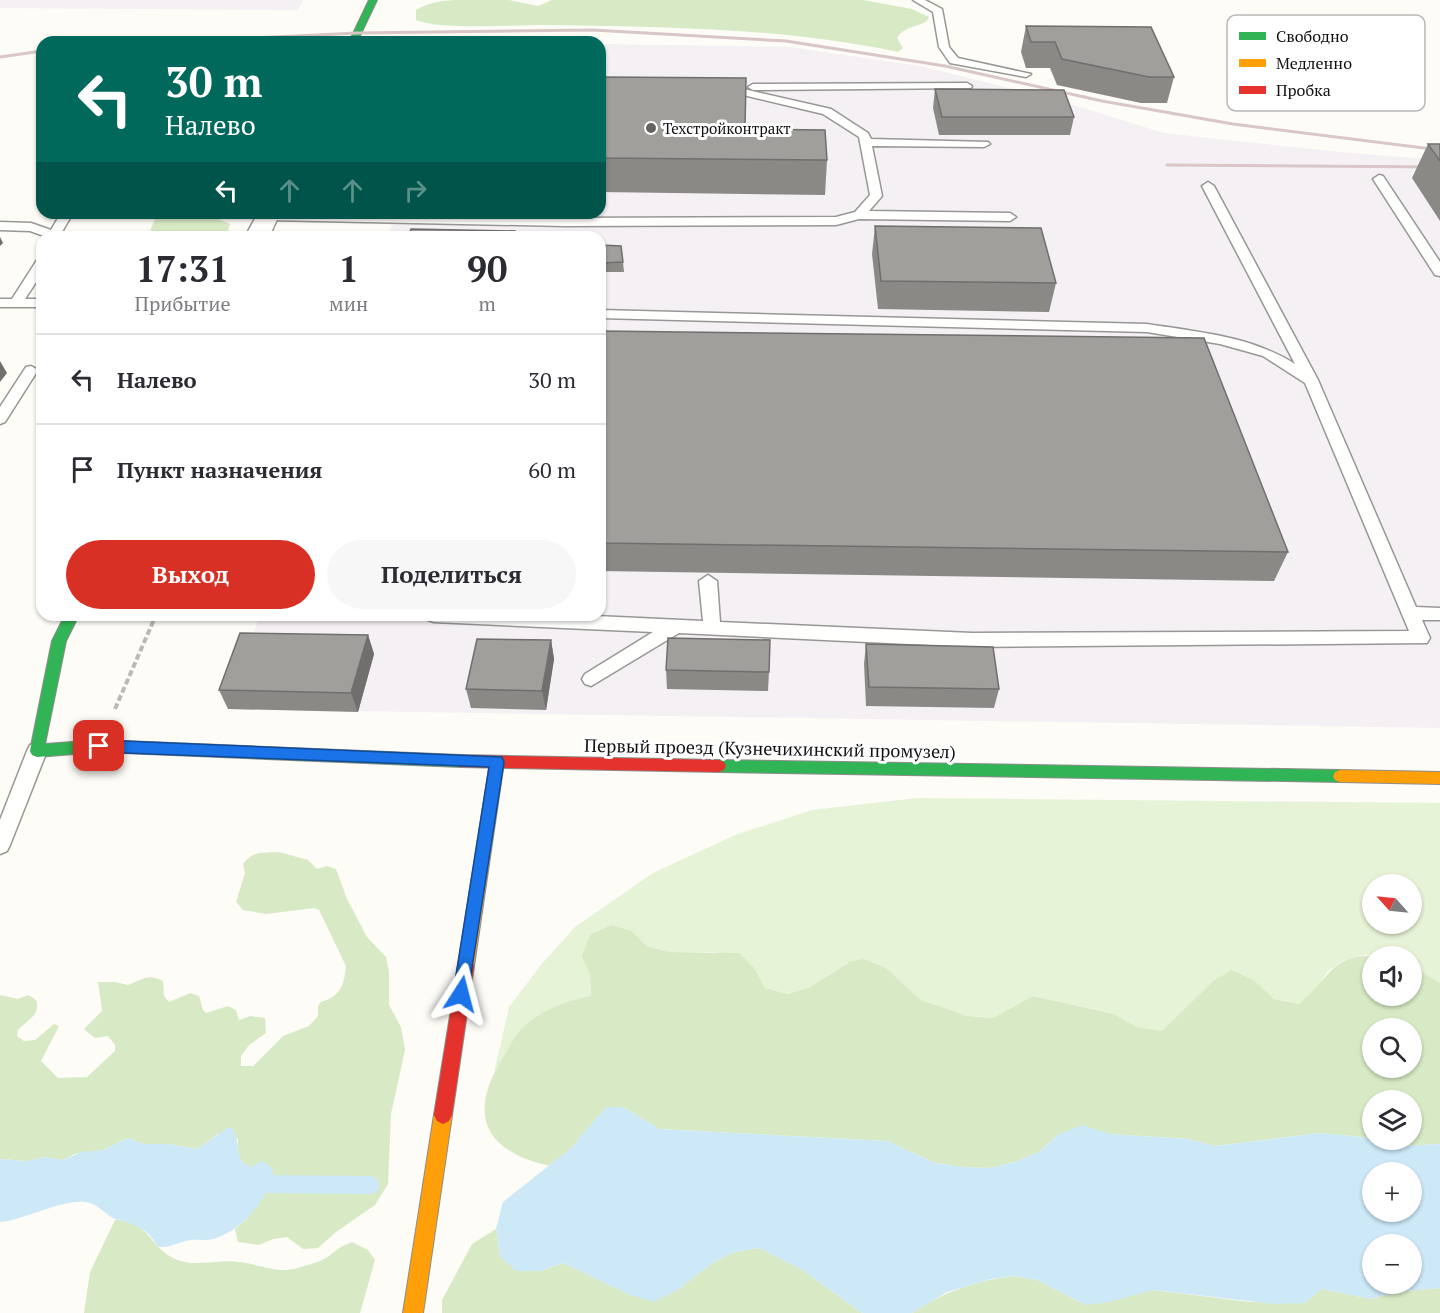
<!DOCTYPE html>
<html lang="ru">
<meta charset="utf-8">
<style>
:root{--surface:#fff;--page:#f7f7f7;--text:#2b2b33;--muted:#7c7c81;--line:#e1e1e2;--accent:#d93025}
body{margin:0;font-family:"PT Serif",serif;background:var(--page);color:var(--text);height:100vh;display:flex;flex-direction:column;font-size:22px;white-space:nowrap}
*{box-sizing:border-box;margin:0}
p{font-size:20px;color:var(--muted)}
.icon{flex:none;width:33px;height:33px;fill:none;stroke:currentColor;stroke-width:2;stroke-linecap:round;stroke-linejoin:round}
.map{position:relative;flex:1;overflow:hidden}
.drawer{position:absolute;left:36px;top:231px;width:570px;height:390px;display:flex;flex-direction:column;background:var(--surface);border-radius:18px;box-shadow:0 2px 4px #0004}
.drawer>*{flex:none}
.top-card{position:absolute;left:36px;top:36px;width:570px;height:183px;border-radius:18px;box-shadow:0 2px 4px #0004;background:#00695c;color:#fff;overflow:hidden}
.needle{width:39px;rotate:297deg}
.controls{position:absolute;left:1362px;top:874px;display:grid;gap:12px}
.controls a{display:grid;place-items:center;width:60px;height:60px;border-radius:50%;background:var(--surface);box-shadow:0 2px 4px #0004;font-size:30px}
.pin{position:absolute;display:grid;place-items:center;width:51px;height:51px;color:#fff;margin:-26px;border-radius:12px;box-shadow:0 3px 9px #0006}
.me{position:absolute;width:66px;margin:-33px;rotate:9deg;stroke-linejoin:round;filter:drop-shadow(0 0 4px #0008)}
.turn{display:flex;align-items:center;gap:21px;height:126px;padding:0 30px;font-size:27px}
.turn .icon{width:78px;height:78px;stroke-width:2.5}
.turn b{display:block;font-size:42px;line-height:51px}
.lanes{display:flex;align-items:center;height:57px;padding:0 30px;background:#0003;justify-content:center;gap:30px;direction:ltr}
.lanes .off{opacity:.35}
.eta{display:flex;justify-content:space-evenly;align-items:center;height:102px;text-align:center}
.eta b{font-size:36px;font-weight:700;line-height:42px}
.button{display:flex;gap:12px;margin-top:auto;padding:12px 30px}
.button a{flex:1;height:69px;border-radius:36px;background:var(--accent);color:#fff;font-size:24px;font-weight:700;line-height:69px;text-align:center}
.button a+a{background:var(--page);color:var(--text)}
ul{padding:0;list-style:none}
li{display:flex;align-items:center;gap:18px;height:90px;padding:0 30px;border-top:2px solid var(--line)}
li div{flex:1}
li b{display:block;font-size:22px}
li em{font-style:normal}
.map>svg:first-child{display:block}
.industrial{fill:#f5f0f3}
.green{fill:#e7f3d7;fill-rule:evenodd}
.forest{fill:#d8eac5;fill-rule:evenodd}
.water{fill:#cde8f7;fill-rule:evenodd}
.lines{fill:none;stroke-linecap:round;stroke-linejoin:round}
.stream{fill:#cde8f7;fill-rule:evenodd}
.lane-casing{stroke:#979795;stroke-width:3}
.street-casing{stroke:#979795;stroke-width:3}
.fast-casing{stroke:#8e8d8b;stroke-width:2}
.slow-casing{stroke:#8e8d8b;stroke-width:2}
.jam-casing{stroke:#8e8d8b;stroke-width:2}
.path{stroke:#b9b9b8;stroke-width:4;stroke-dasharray:6 3;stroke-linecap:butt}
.lane{fill:#fffffe;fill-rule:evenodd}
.street{fill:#fffffe;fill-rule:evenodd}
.fast{fill:#30b455;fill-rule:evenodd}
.slow{fill:#ff9f0a;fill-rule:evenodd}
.jam{fill:#e5322d;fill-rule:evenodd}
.rail{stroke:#d9c6c7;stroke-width:3}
.wall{fill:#8a8986}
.shaded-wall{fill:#716f6d}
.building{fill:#a19f9c;stroke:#716f6d;stroke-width:1.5}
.route{fill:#1a73e8;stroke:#114b97;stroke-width:1.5}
.poi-dot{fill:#646362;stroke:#fff;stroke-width:2}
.labels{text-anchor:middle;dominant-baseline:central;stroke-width:6;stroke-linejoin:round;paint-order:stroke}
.far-poi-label{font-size:15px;fill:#111;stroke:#fff;text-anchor:start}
.street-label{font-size:18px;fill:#111;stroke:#fff}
.key{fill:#fff;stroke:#b8b8b8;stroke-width:1.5}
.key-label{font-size:16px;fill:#111}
</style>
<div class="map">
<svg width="1440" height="1313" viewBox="0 0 1440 1313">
<rect width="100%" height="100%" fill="#fdfcf7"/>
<g class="industrial">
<polygon points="0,0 304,0 298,10 0,8"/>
<polygon points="600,44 790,47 920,66 1054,99 1164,133 1340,152 1440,160 1440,728 228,709 260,615 600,615 600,237 388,237 395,213 600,213"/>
</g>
<path class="green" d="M917 798 1440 803V983L1412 966V957L1365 955 1342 961 1327 972 1316 989 1299 1004 1274 999 1255 981H1213L1162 1031 1137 1027 1114 1014 1033 996 993 1018 967 1016 921 1000 886 968 848 962 810 987 788 994 765 988 755 969 716 952H669L647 946 632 931 583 956 590 975 591 996C535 1008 523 1027 494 1073L509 1007 541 965 575 927 653 873 735 835 812 810ZM1372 885H1412V924H1372Z"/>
<g class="forest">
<path d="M454 0H509L538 6 552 0H863L912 9 929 17 927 21C915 28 905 26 897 38L903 48 898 52C785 28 668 27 553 25 520 24 442 31 416 20V10C428 3 439 1 454 0Z"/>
<polygon points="158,213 204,213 230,224 226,237 147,237"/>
<path d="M279 852 308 860 317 869 327 866 336 869 347 899 367 937 386 957 389 972V1005L401 1027 405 1050 391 1114 388 1184 375 1205 336 1232 318 1248 303 1249 287 1237 273 1239 259 1245 238 1242 235 1229 247 1219 269 1186 251 1167 242 1162 237 1153 238 1139 218 1134 197 1149 168 1144H143L128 1138 103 1150 75 1154 63 1160 45 1157 27 1161 0 1159V995L18 999 28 995 36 1000C41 1014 28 1020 18 1030L17 1036 24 1041 35 1040 54 1024 59 1026 41 1061 58 1078 87 1077 115 1051V1045L108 1036 95 1038 84 1029 102 1011 98 982H115L128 985C142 979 149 973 163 981L164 996 169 1002 190 993 199 996 203 1010 206 1013 228 1006 236 1010 239 1020 250 1016 265 1018 266 1033 249 1045 241 1056V1066H253L283 1036 309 1026 318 1016V1006L321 1002C341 996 344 985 346 966L319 910 314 908 266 914 243 910 236 902 245 873 243 864C253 850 264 853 279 852Z"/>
<path d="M611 925 632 931 647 946 669 952 739 953 755 969 765 988 788 994 810 987 849 962 864 959 886 968 921 1000 967 1016 993 1018 1033 996 1114 1014 1137 1027 1162 1031 1213 981 1232 970 1255 981 1274 999 1299 1004C1337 971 1329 953 1388 956L1372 957V996H1412V966L1440 983V1144L1402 1146 1380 1140H1412V1101H1372V1138L1320 1133 1215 1146 1188 1139 1110 1134 1082 1126 1059 1134 1039 1152 1015 1162 990 1168 963 1167 935 1163 887 1141 659 1129 623 1107 606 1108 571 1148 550 1166C483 1151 467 1114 504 1056 509 1048 514 1037 521 1029 540 1010 566 1001 591 996L590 975 582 956 590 935ZM1372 1029H1412V1068H1372Z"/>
<path d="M115 1220C150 1221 149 1247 175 1259 195 1268 218 1259 239 1262 260 1264 276 1274 298 1268 306 1265 317 1263 324 1259 334 1253 340 1246 352 1242L368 1250 375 1260 360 1313H84L90 1272Z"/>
<polygon points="496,1229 500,1256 541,1271 563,1263 630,1295 676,1291 714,1262 734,1252 759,1248 801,1269 862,1313 442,1313 442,1300 472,1244"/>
<path d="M1014 1276 1037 1280 1086 1305 1153 1290 1250 1302 1305 1303 1321 1289 1371 1299 1395 1292 1440 1288V1313H912C943 1292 977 1280 1014 1276Z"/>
</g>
<g class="water">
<path d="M606 1107H623L659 1129 887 1141 935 1163 963 1167 990 1168 1015 1162 1039 1152 1059 1134 1082 1125 1110 1134 1188 1139 1215 1146 1320 1133 1372 1138 1402 1146 1440 1144V1288L1395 1292 1371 1299 1321 1289 1305 1303 1275 1304 1153 1290 1109 1302 1086 1305 1037 1280 1014 1276 991 1279 947 1292 912 1313H862L801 1269 759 1248 734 1252 714 1262 676 1291 654 1302 630 1295 563 1263 541 1271H516L500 1256 496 1229 503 1202 571 1148ZM1372 1173H1412V1212H1372ZM1372 1245H1412V1284H1372Z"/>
<path d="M229 1127 233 1129C239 1141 236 1151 242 1162L251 1167 262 1161 271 1167 273 1172C267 1201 242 1231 213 1239 206 1241 197 1239 190 1240 179 1242 170 1248 158 1247 148 1229 136 1224 118 1220 108 1218 101 1206 90 1203 67 1196 26 1220 0 1222V1159L27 1161 45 1157 63 1160 82 1152 103 1150 128 1138 143 1144H168L197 1149Z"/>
</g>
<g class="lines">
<polygon class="stream" points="252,1175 370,1176 377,1178 379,1185 377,1192 370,1194 252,1193 245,1191 243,1184 245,1177"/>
<g class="lane-casing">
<g id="lane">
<polygon points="913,0 925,0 942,9 949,47 958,58 1031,74 1026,77 950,63 939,47 933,12"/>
<polygon points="967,83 972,86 971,88 753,90 748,87 753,84"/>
<polygon points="722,84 831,109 868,133 871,139 988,142 990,144 984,147 872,146 882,196 869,211 1010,213 1016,217 1010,221 859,219 836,225 564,226 268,220 262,216 265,213 306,213 564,218 836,217 855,212 870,195 859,137 823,114 718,89 718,85"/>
<polygon points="1379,175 1383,176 1440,262 1440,276 1435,275 1373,179"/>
<path d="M1208 182 1214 186 1318 380 1416 607 1440 608V620H1422L1430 638 1427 643 972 647 679 633 591 686 585 684 582 679 585 674 653 632 434 622 428 620 425 615H575L703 621 699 581 708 575 717 581 720 622 972 633 1409 631 1305 383 1263 356 1220 344 1147 332 600 318V310L1147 324C1198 332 1251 336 1295 364L1202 186Z"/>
<polygon points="61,213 73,213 59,237 47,237 30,231 0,230 0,222 31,223 51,230"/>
<polygon points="42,259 42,273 25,299 42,299 42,307 0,307 0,299 12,299 37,260"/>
<polygon points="31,366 38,370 5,422 0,424 0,407 26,367"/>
<polygon points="37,743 44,745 47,751 10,845 7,851 0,854 0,820 27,751 30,745"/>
</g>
</g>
<g class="street-casing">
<polygon id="street" points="258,213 280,213 269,237 245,237"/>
</g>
<g class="fast-casing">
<g id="fast">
<polygon points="369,0 377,0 357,42 349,42"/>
<polygon points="65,615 79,615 66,641 45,744 99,740 461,755 466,757 468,761 466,765 461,767 99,752 37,757 32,755 30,751 52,641"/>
<polygon points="719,760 1340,770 1345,772 1347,776 1345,780 1340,782 719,772 714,770 712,766 714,762"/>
</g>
</g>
<g class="slow-casing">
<g id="slow">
<polygon points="497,756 502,758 504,762 474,966 472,971 466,974 460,971 458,966 490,762 492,758"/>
<polygon points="1340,770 1440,772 1440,784 1340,782 1335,780 1333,776 1335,772"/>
<polygon points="443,1106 449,1109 452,1115 423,1313 403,1313 434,1115 437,1109"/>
</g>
</g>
<g class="jam-casing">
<g id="jam">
<polygon points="461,755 719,760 724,762 726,766 724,770 719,772 461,767 456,765 454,761 456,757"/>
<polygon points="466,958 472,961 474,966 452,1115 449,1121 443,1124 437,1121 434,1115 458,966 460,961"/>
</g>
</g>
<polyline class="path" points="115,709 156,615"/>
<use href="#lane" class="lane"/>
<use href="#street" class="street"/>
<use href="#fast" class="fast"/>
<use href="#slow" class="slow"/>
<use href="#jam" class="jam"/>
<g class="rail">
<polyline points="171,42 357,33 593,30 786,41 945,66 1102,101 1233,124 1440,150"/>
<polyline points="0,57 42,51"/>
<polyline points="1167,165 1440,167"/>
</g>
</g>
<g class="wall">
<polygon points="1026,26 1174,77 1167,103 1141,103 1057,85 1050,68 1026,68 1021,52"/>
<polygon points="600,77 827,160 825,195 600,192"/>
<polygon points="935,89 1074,117 1070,135 939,135 933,108"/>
<polygon points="1428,144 1440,144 1440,221 1412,178"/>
<polygon points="875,226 1056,283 1049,312 878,309 872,254"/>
<polygon points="600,245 623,262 624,272 600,272"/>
<polygon points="600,331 1288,552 1274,581 600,571"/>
<polygon points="368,635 374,654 358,712 228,709 219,690"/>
<polygon points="551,640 554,659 546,710 471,708 466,689"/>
<polygon points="866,644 999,689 994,708 866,706 864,664"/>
<polygon points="666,670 769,672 768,691 667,689"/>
</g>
<g class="shaded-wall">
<polygon points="0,237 3,243 0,246"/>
<polygon points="0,361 7,373 0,382"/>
<polygon points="368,635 374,654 358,712 351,693"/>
<polygon points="551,640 554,659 546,710 542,691"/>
</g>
<g class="building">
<polygon points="1026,26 1151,27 1174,77 1149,77 1062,59 1055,42 1031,42"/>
<polygon points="600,77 746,78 745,129 825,130 827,160 600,158"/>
<polygon points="935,89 1064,90 1074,117 942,117"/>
<polygon points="1428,144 1440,144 1440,161"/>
<polygon points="875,226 1041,228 1056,283 881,281"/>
<polygon points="411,229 515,231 513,237 408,237"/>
<polygon points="82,235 122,236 81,237"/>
<polygon points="600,245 621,246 623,262 600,263"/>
<polygon points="600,331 1204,338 1288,552 600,543"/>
<polygon points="240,633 368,635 351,693 219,690"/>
<polygon points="668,638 770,640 769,672 666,670"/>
<polygon points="477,639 551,640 542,691 466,689"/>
<polygon points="866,644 993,647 999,689 869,687"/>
</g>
<polygon class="route" points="99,740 502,757 504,762 467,1000 461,1002 455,1000 453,994 489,767 99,752 91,746"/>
<circle class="poi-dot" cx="651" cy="128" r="6"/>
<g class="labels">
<g class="far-poi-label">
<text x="663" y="128">Техстройконтракт</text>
</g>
<g class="street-label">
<text transform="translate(770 748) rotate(1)">Первый проезд (Кузнечихинский промузел)</text>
</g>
</g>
<rect x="1227" y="15" width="198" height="96" rx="9" class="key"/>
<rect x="1239" y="32" width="27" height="8" fill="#30b455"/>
<rect x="1239" y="59" width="27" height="8" fill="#ff9f0a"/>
<rect x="1239" y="86" width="27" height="8" fill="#e5322d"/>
<g class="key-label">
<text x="1276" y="42">Свободно</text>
<text x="1276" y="69">Медленно</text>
<text x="1276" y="96">Пробка</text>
</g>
</svg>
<div class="controls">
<a><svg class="needle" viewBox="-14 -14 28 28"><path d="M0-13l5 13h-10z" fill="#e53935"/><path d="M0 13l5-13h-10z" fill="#7c7c81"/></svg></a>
<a><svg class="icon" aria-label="sound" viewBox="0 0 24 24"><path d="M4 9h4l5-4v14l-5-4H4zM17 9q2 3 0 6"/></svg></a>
<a><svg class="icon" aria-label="search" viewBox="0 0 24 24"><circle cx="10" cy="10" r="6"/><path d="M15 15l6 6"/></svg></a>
<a><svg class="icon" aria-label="layers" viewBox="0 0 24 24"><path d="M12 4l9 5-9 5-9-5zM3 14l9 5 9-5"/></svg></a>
<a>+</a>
<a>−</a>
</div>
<div class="pin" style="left:99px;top:746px;background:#d93025"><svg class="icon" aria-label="arrive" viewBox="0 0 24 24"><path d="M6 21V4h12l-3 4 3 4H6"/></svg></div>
<svg class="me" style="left:461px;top:994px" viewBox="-20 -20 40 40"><path d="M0-17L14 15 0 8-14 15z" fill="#1a73e8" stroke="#fff" stroke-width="4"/></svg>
<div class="top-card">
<div class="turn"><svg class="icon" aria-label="left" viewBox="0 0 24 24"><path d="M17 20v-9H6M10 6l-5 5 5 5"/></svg><div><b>30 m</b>Налево</div></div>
<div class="lanes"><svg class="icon" aria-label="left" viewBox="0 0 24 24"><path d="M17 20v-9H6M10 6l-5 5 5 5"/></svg><svg class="icon off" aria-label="ahead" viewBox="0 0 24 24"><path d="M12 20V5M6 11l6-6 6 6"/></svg><svg class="icon off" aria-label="ahead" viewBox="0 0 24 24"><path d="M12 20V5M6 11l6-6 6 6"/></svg><svg class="icon off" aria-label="right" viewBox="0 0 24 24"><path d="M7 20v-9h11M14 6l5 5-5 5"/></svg></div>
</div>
<section class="drawer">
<div class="eta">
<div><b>17:31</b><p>Прибытие</p></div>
<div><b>1</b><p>мин</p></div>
<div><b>90</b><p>m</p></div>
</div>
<ul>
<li><svg class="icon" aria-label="left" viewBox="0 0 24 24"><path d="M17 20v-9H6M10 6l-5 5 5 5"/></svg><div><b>Налево</b></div><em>30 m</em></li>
<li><svg class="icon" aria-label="arrive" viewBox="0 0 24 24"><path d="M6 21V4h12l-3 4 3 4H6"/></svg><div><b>Пункт назначения</b></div><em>60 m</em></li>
</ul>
<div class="button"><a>Выход</a><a>Поделиться</a></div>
</section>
</div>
